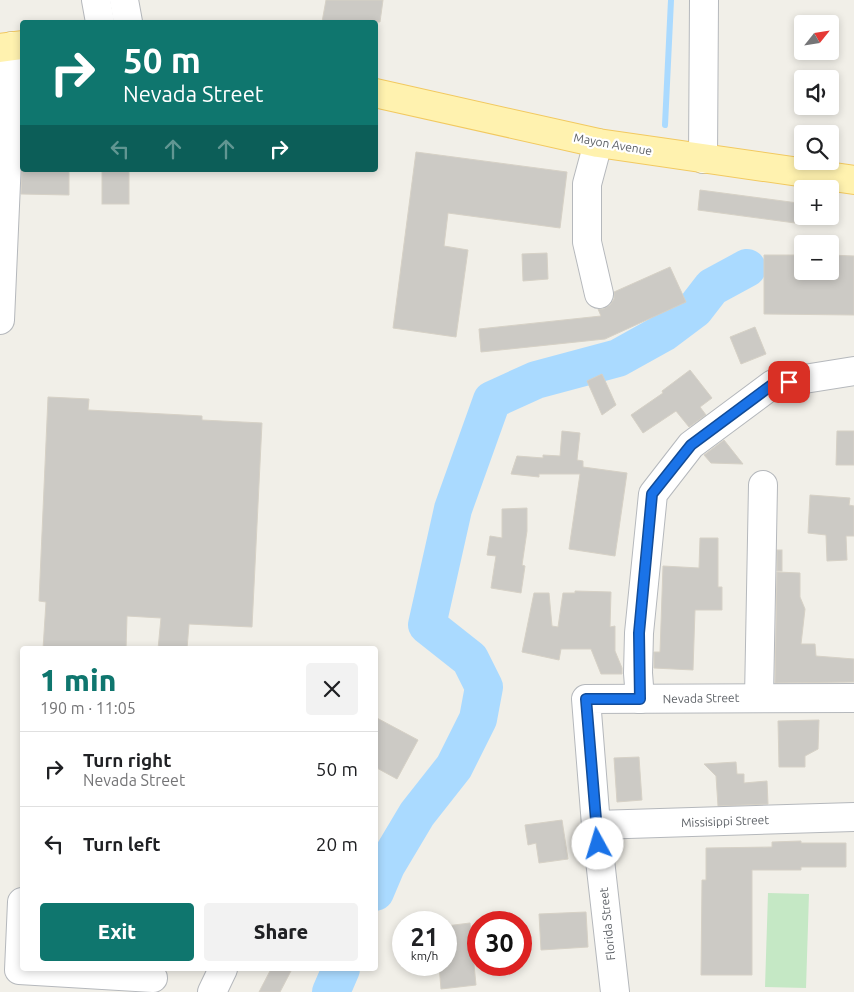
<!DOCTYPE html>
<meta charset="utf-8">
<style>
:root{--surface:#fff;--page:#f2f2f2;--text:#202124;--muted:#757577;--line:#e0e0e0;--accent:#0f766e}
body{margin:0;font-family:Ubuntu,sans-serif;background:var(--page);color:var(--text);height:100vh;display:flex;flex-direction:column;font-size:19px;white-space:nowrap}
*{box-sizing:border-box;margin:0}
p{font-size:16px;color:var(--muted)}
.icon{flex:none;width:28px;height:28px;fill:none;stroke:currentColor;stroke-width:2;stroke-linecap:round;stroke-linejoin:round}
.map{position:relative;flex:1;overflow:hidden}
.panel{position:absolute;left:20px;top:646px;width:358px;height:325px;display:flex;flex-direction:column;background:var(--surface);border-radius:5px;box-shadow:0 2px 8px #0003}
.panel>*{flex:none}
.top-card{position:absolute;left:20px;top:20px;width:358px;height:152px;border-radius:5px;box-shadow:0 2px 8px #0003;background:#0f766e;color:#fff;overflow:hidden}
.needle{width:32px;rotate:60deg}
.fabs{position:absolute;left:794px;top:15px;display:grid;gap:10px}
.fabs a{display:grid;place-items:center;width:45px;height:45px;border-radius:5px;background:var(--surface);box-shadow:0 2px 8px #0003;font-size:25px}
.speed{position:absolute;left:392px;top:911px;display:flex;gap:10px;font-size:25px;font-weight:700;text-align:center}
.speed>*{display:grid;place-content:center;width:65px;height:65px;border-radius:50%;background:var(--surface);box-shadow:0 2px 8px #0003;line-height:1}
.speed small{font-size:12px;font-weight:400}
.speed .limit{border:8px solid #d22;background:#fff;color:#111}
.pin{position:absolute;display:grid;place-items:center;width:42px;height:42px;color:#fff;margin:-21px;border-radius:10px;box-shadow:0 2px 8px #0006}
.me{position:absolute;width:55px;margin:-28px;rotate:354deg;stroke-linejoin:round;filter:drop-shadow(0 0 4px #0008)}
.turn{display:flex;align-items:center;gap:18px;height:105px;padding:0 20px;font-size:22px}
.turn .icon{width:65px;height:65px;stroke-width:2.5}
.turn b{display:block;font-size:35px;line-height:42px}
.lanes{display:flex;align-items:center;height:48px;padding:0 20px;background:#0003;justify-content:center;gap:25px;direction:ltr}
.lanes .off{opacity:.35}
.round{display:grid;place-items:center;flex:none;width:52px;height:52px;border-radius:5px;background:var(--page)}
.headline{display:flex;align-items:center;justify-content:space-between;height:85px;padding:0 20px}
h1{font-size:30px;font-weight:800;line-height:38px;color:var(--accent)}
.button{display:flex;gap:10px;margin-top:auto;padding:10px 20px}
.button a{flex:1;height:58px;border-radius:5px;background:var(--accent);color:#fff;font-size:20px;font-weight:800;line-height:58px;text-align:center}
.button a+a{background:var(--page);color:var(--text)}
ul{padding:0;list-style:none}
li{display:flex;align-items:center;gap:15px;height:75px;padding:0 20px;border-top:1px solid var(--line)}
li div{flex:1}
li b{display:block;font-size:19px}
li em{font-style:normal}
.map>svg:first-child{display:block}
.green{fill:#c5e8c5}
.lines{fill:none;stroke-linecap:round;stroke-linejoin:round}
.stream{stroke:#aadaff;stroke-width:6}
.river{stroke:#aadaff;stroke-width:38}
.building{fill:#cccac5;stroke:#d6d1c6}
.minor-casing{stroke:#b5b8bc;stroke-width:30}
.major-casing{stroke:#f2c960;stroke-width:30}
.minor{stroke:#fff;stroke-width:28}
.major{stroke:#fff2af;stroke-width:28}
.route-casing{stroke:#114b97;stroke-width:12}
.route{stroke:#1a73e8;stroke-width:9}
.labels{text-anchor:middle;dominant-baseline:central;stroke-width:4.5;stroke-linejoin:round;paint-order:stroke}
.street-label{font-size:12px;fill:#5f6368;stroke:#fff}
</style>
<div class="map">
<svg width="854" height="992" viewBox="0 0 854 992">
<rect width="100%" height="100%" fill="#f1efe8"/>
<polygon class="green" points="768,893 809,894 806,988 765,987"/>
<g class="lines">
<polyline class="stream" points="665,125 671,0"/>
<g class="river">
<polyline points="375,892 386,866 417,814 454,767 478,719 484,687 470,659 427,625 453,509 492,400 536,380 618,358 663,333 695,309 712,287 747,268"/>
<polyline points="331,992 341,969"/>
</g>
</g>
<g class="building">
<polygon points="326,0 383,0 380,22 322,22"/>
<polygon points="416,152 567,172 560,228 448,213 444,246 468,250 456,337 393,328"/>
<polygon points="22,170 69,170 69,195 21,194"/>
<rect x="102" y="170" width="27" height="34"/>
<polygon points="700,190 798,203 795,223 698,210"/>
<polygon points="547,253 548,279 523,281 522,254"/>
<polygon points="764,255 802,255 802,271 830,271 830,255 854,256 854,315 764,314"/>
<polygon points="670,267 686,302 605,339 481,352 479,329 601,316 598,309 603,309 610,305 614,299 614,292"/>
<polygon points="755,327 766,354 741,364 730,337"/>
<polygon points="690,370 712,398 700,407 706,415 689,427 676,411 643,433 631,415 663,393 662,391"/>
<polygon points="602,374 616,405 602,415 587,381"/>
<polygon points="48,397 89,399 88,410 202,416 202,420 262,423 252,627 189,624 187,649 158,649 161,618 127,616 126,649 43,649 46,602 39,601"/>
<polygon points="562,431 580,433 577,460 583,461 583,467 627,473 615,556 569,549 580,474 539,474 539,477 511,474 517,456 543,458 543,455 560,456"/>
<polygon points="837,431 854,431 854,465 836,465"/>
<polygon points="724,440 743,464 711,463 704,455"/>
<polygon points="810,495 850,498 849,505 854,506 854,536 846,536 847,560 827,561 826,535 808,533"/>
<polygon points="527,508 527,531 522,565 525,566 521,593 491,588 496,556 487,555 490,536 502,538 502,509"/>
<polygon points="700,538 718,538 718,587 722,587 722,610 695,610 693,670 654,668 654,652 660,652 663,566 699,568"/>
<rect x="777" y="550" width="5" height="21"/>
<polygon points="777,572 800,573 800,597 805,609 801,644 815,644 816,656 854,659 854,682 775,683"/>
<polygon points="575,591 611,592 610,627 615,626 615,651 622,668 622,674 601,674 591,649 561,649 559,660 522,652 534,593 549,593 552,626 558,627 563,593 575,593"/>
<polygon points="375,717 418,740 397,779 375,767"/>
<polygon points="819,720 818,749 805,756 805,767 779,767 778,721"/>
<polygon points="639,757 642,800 617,802 614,758"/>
<polygon points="736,762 737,774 744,774 744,783 767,781 768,804 718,806 716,776 704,764"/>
<polygon points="562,820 568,859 539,863 536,843 528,845 525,825"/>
<polygon points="801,841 801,843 846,843 846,867 801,867 801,870 752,870 752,975 701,975 702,880 706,880 706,848 772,847 772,842"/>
<polygon points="586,912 588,947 541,950 539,914"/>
<polygon points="470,923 476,985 441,989 439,965 446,965 446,926"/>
<polygon points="271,969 292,969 280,992 259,992"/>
</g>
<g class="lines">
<g class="minor-casing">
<g id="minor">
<polyline points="96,0 100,22"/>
<polyline points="124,0 128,22"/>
<polyline points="598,143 587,184 587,242 599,294"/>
<polyline points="703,159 704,0"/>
<polyline points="0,320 12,46"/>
<polyline points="759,698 763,485"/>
<polyline points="640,699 638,673 639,633 653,494 691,445 773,384 854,371"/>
<polyline points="596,825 854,817"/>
<polyline points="22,902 19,970 153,978"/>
<polyline points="212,992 223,969"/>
<polyline points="615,992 596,825 586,699 854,698"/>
</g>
</g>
<g class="major-casing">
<g id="major">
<polyline points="0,48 22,45"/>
<polyline points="375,93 598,143 854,180"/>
</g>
</g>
<use href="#minor" class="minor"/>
<use href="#major" class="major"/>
</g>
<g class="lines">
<g class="route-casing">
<polyline id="route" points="598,844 586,699 640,699 639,633 652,494 691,445 773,384 789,382"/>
</g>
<use href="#route" class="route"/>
</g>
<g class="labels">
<g class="street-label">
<text transform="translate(613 144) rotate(10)">Mayon Avenue</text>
<text transform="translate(701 698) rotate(-1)">Nevada Street</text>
<text transform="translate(725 821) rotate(-2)">Missisippi Street</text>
<text transform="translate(607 924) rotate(-96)">Florida Street</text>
</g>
</g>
</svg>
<div class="fabs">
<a><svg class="needle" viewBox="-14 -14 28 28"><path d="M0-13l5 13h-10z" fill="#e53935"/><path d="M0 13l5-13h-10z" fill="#757577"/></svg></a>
<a><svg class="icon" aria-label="sound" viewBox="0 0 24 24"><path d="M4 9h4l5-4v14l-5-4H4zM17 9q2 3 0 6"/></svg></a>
<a><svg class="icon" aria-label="search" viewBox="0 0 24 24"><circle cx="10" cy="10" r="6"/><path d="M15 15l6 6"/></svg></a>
<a>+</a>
<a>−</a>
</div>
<div class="speed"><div>21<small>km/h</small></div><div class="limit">30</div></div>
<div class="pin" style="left:789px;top:382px;background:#d93025"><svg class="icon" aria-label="arrive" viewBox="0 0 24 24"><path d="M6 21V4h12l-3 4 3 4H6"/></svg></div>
<svg class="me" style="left:598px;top:844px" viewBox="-20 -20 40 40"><circle r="19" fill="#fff"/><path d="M0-13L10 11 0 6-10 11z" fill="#1a73e8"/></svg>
<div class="top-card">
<div class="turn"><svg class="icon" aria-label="right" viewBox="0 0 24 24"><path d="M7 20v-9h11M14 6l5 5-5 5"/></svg><div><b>50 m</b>Nevada Street</div></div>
<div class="lanes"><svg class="icon off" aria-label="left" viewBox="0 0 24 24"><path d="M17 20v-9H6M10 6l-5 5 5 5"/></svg><svg class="icon off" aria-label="ahead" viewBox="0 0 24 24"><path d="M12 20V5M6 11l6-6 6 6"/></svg><svg class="icon off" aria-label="ahead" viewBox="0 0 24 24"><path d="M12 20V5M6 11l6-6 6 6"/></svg><svg class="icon" aria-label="right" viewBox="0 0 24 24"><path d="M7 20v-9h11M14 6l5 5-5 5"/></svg></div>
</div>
<section class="panel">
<div class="headline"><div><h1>1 min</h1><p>190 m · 11:05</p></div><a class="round"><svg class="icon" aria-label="close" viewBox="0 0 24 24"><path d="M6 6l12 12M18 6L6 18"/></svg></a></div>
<ul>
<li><svg class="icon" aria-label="right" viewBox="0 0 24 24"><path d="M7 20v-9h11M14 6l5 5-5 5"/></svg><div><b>Turn right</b><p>Nevada Street</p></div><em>50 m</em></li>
<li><svg class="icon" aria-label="left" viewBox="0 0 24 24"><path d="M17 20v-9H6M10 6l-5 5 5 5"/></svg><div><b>Turn left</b></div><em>20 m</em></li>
</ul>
<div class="button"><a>Exit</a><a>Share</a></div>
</section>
</div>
